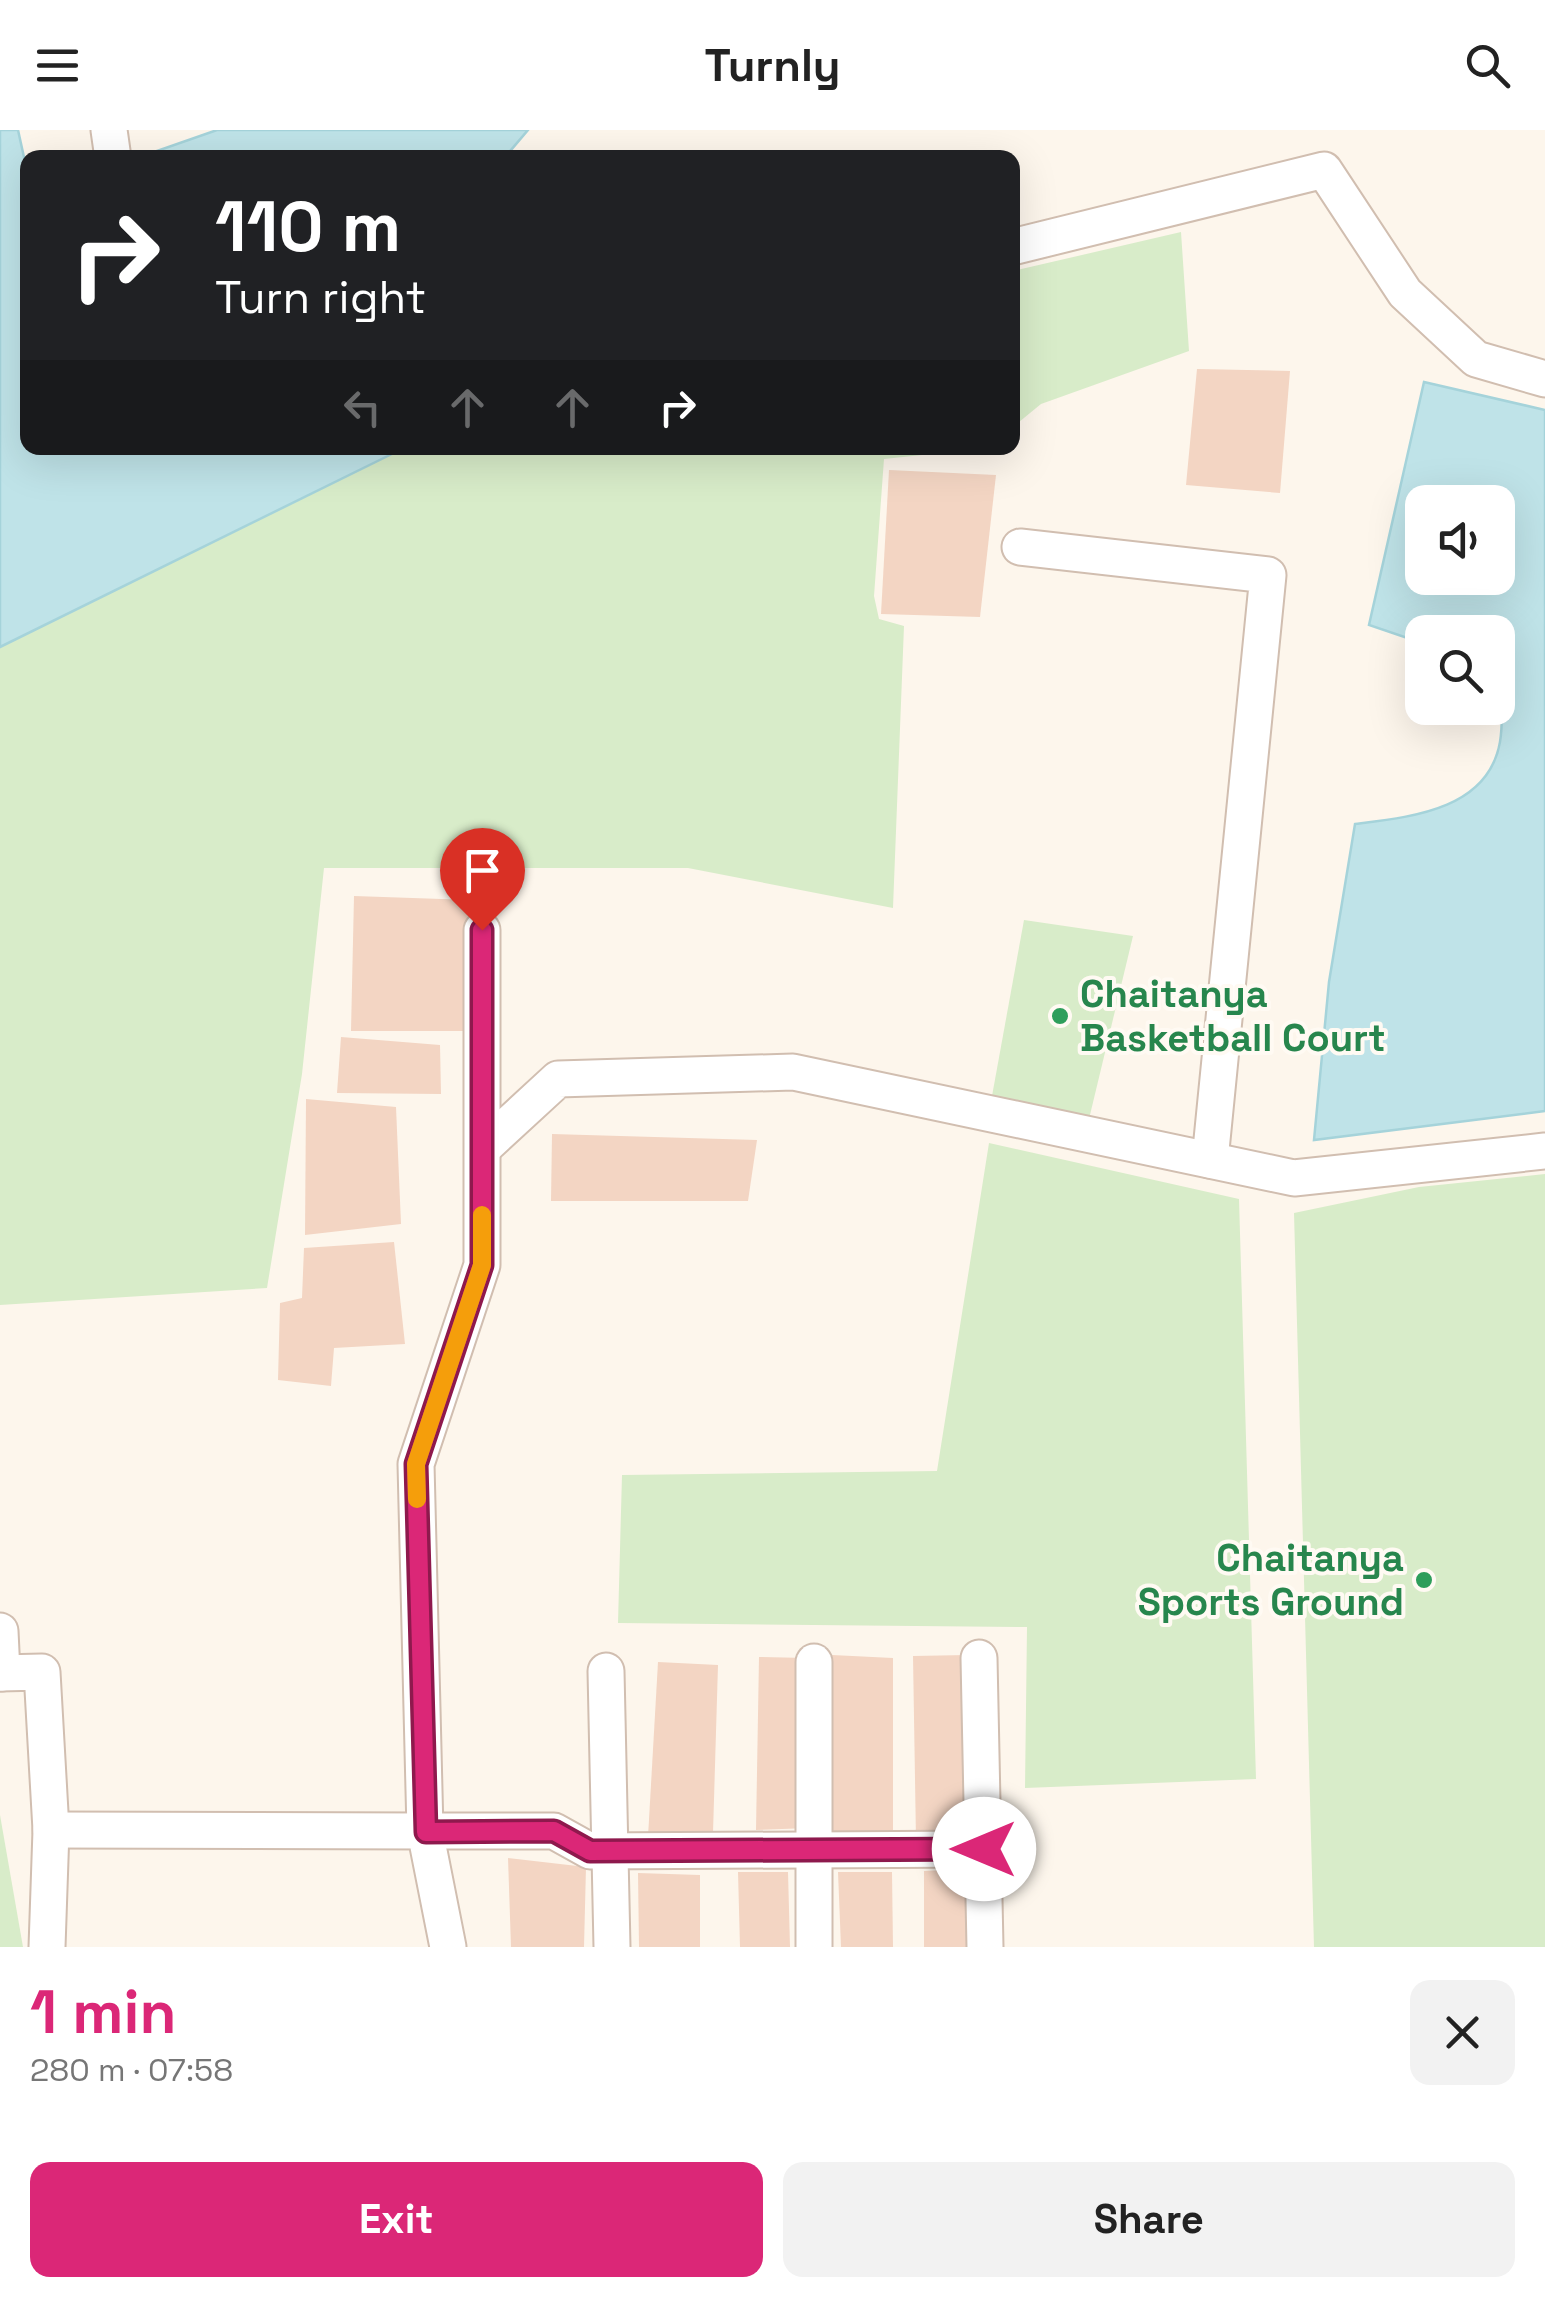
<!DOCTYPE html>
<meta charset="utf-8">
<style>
:root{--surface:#fff;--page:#f2f2f2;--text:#222;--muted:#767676;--accent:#db2777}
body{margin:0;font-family:"Space Grotesk",sans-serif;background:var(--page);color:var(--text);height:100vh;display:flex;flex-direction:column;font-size:38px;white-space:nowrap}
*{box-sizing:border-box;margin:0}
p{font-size:32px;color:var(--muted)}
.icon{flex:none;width:55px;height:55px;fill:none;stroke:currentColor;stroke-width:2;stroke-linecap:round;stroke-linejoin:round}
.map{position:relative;height:1817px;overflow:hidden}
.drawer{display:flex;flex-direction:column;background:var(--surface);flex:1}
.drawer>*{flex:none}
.top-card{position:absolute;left:20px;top:20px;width:1000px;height:305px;border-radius:20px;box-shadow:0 10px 40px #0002;background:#202124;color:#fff;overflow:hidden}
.buttons{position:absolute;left:1405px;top:355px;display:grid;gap:20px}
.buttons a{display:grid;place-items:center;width:110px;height:110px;border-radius:20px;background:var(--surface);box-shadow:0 10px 40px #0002;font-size:50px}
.pin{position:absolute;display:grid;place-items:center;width:85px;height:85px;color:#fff;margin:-102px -42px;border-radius:50% 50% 50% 0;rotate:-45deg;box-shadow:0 0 10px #0007}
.pin .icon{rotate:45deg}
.me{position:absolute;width:110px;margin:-55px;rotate:270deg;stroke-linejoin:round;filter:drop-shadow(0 0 8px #0008)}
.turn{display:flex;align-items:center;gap:35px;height:210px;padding:0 30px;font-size:45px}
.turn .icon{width:130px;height:130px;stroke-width:2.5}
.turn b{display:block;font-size:70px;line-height:85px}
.lanes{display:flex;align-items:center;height:95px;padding:0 30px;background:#0003;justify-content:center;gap:50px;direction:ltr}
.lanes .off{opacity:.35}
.round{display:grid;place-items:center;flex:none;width:105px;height:105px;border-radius:20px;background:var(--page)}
.head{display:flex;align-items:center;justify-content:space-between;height:170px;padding:0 30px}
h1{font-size:60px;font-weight:700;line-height:75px;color:var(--accent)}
.cta{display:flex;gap:20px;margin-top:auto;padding:20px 30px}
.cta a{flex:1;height:115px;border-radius:20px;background:var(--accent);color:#fff;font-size:40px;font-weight:700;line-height:115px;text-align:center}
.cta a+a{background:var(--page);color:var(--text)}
header{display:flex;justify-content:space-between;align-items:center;height:130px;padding:0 30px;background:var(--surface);font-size:45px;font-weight:700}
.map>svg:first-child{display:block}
.green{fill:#d8ecc9}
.water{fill:#bfe3e8;stroke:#a5d3da;stroke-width:2.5;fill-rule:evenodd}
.building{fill:#f3d5c3}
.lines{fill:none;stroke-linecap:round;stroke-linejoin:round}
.minor-casing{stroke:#d1beb0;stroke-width:39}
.minor{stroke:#fff;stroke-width:35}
.route-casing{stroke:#8e194d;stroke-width:25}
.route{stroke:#db2777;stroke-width:18}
.slow{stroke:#f59e0b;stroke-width:18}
.leisure-dot{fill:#2e9e5b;stroke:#fffaf3;stroke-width:4}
.labels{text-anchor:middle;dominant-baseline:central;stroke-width:8;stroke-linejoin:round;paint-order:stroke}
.leisure-label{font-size:38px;font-weight:bold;fill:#27864d;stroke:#fffaf3;text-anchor:start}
</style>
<header><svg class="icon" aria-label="menu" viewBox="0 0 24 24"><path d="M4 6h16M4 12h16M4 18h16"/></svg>Turnly<svg class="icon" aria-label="search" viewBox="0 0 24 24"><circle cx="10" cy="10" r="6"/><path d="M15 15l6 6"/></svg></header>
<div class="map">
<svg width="1545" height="1817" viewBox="0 0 1545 1817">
<rect width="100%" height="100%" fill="#fdf6ec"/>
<g class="green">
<polygon points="1181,102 1189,221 1041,274 1013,297 1013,141"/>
<polygon points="404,318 989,318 884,329 874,466 879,489 904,496 893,778 688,738 324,738 302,944 267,1158 0,1175 0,517"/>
<polygon points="1024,790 1133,806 1089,989 992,966"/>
<polygon points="989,1013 1239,1069 1256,1649 1025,1658 1027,1497 618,1493 622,1345 937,1341"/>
<polygon points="1545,1044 1545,1817 1314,1817 1294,1083 1419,1057"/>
<polygon points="0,1685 23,1817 0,1817"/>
</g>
<g class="water">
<polygon points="0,0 18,0 27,41 28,318 404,318 0,517"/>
<polygon points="217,0 528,0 505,27 156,27 154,22"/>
<path d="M1424 252 1545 280V981L1314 1010 1329 852 1355 694C1411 687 1488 680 1500 612 1505 581 1498 535 1498 502H1422V513L1369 495ZM1498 372V448H1422V372Z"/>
</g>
<g class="building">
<polygon points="1197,239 1290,241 1280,363 1186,355"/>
<polygon points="889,340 996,345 980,487 881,484"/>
<polygon points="354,766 471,770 463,901 351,901"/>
<polygon points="341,907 440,915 441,964 337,963"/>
<polygon points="306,969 396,977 401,1094 305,1105"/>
<polygon points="552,1004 757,1010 748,1071 551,1071"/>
<polygon points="394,1112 405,1214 334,1218 331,1256 278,1250 280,1173 302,1168 304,1118"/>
<polygon points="832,1525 893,1528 893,1706 830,1704"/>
<polygon points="967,1525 967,1707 916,1710 913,1526"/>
<polygon points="759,1527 806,1528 809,1698 756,1700"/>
<polygon points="658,1532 718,1535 713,1703 648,1707"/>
<polygon points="508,1728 586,1737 584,1817 511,1817"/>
<polygon points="972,1739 973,1817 924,1817 924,1741"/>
<polygon points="738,1742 788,1742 790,1817 740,1817"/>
<polygon points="838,1742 892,1742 893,1817 841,1817"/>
<polygon points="638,1743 700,1745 700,1817 639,1817"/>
</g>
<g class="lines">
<g class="minor-casing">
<g id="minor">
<polyline points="109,0 113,28"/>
<polyline points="1012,117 1324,40 1405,163 1476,229 1545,249"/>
<polyline points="1020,417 1268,445 1210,1030"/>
<polyline points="482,800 482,1135 416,1334 425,1701 554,1701 590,1721 984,1719"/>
<polyline points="483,1018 558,949 793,942 1294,1048 1545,1021"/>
<polyline points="0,1501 2,1543"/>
<polyline points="979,1528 985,1817"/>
<polyline points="606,1541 612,1817"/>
<polyline points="0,1543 42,1542 51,1700 47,1817"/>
<polyline points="51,1700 425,1701 448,1817"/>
<polyline points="814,1817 814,1532"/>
</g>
</g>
<use href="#minor" class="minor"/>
</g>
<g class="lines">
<g class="route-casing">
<polyline id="route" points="482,800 482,1135 416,1334 426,1702 554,1701 590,1721 984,1719"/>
</g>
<use href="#route" class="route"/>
<polyline class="slow" points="417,1369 416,1334 482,1135 482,1085"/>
</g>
<g class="leisure-dot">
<circle cx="1060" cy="886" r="10"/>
<circle cx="1424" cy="1450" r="10"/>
</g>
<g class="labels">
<g class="leisure-label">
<text x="1080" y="864">Chaitanya<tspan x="1080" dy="44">Basketball Court</tspan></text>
<text x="1404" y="1428" text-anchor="end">Chaitanya<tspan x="1404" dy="44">Sports Ground</tspan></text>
</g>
</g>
</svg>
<div class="buttons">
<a><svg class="icon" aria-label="sound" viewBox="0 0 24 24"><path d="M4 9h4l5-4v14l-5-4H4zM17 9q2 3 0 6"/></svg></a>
<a><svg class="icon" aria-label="search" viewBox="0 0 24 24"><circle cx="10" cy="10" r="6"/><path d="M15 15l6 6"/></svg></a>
</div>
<div class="pin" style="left:482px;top:800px;background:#d93025"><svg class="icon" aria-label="arrive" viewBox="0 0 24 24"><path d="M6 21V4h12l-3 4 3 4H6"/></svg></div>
<svg class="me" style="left:984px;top:1719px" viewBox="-20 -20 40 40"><circle r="19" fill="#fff"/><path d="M0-13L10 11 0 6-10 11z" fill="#db2777"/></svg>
<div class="top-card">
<div class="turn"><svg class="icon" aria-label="right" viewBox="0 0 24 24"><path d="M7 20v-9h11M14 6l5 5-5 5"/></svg><div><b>110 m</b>Turn right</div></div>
<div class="lanes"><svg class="icon off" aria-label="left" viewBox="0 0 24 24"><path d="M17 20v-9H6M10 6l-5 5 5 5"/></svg><svg class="icon off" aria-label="ahead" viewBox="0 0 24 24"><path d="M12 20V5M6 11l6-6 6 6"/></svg><svg class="icon off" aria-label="ahead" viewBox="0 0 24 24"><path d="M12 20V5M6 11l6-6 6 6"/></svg><svg class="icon" aria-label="right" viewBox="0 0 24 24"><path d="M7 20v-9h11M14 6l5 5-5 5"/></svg></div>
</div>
</div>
<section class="drawer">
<div class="head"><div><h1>1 min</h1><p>280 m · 07:58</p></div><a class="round"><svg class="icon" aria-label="close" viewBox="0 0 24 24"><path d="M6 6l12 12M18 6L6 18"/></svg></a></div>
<div class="cta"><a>Exit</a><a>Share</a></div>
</section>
